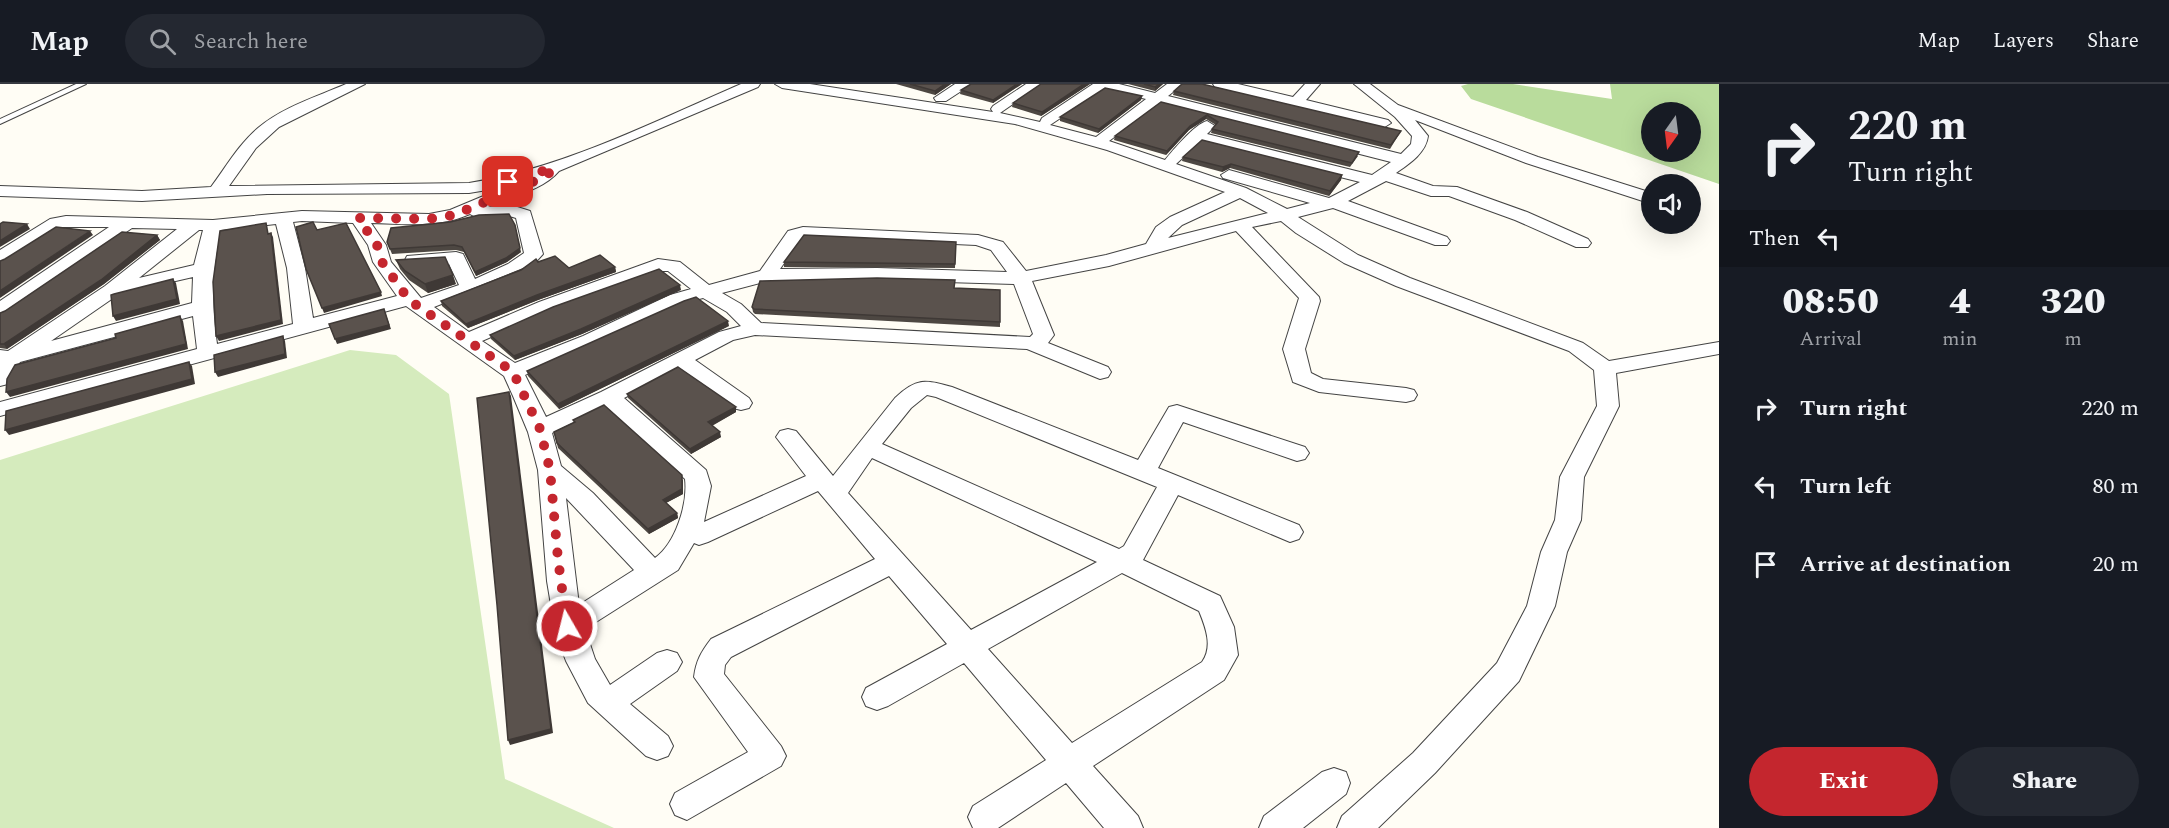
<!DOCTYPE html>
<style>
:root{--surface:#171b24;--page:#242831;--text:#f1f3f6;--muted:#9ea1a6;--line:#363941;--accent:#c4262e}
body{margin:0;font-family:Spectral,serif;background:var(--page);color:var(--text);height:100vh;display:flex;flex-direction:column;font-size:22px;white-space:nowrap}
*{box-sizing:border-box;margin:0}
p{font-size:20px;color:var(--muted)}
.icon{flex:none;width:33px;height:33px;fill:none;stroke:currentColor;stroke-width:2;stroke-linecap:round;stroke-linejoin:round}
.map{position:relative;flex:1;overflow:hidden}
.panel{display:flex;flex-direction:column;background:var(--surface);width:450px}
.panel>*{flex:none}
.banner{background:#171b24;color:var(--text);overflow:hidden}
.needle{width:39px;rotate:194deg}
.tools{position:absolute;left:1641px;top:18px;display:grid;gap:12px}
.tools a{display:grid;place-items:center;width:60px;height:60px;border-radius:50%;background:var(--surface);box-shadow:0 6px 24px #0002;font-size:30px}
.pin{position:absolute;display:grid;place-items:center;width:51px;height:51px;color:#fff;margin:-26px;border-radius:12px;box-shadow:0 3px 9px #0006}
.me{position:absolute;width:66px;margin:-33px;rotate:352deg;stroke-linejoin:round;filter:drop-shadow(0 0 4px #0008)}
.turn{display:flex;align-items:center;gap:21px;height:126px;padding:0 30px;font-size:27px}
.turn .icon{width:78px;height:78px;stroke-width:2.5}
.turn b{display:block;font-size:42px;line-height:51px}
.then{display:flex;align-items:center;height:57px;padding:0 30px;background:#0003;gap:12px;font-size:22px}
.eta{display:flex;justify-content:space-evenly;align-items:center;height:102px;text-align:center}
.eta b{font-size:36px;font-weight:800;line-height:42px}
.primary-button{display:flex;gap:12px;margin-top:auto;padding:12px 30px}
.primary-button a{flex:1;height:69px;border-radius:36px;background:var(--accent);color:#fff;font-size:24px;font-weight:800;line-height:69px;text-align:center}
.primary-button a+a{background:var(--page);color:var(--text)}
ul{padding:0;list-style:none}
li{display:flex;align-items:center;gap:18px;height:78px;padding:0 30px}
li div{flex:1}
li b{display:block;font-size:22px}
li em{font-style:normal}
header{display:flex;align-items:center;gap:36px;box-sizing:border-box;height:84px;padding:0 30px;background:var(--surface);border-bottom:2px solid var(--line)}
header strong{font-size:28px}
nav{display:flex;gap:33px;margin-inline-start:auto;font-size:21px}
.search{width:420px;height:54px;background:var(--page);display:flex;align-items:center;gap:15px;box-sizing:border-box;padding:0 21px;border-radius:33px;color:var(--muted);font-size:22px}
main{display:flex;flex:1;min-height:0}
.map>svg:first-child{display:block}
.green{fill:#d5ebbd}
.forest{fill:#b9dc9c;fill-rule:evenodd}
.lines{fill:none;stroke-linecap:round;stroke-linejoin:round}
.service-casing{stroke:#444;stroke-width:2}
.minor-casing{stroke:#444;stroke-width:2}
.service{fill:#fff;fill-rule:evenodd}
.minor{fill:#fff;fill-rule:evenodd}
.wall{fill:#4d4742}
.shaded-wall{fill:#3f3936}
.building{fill:#5a524d;stroke:#3f3936;stroke-width:1.5}
.route{stroke:#c4262e;stroke-width:10;stroke-dasharray:0 18}
</style>
<header>
<strong>Map</strong>
<div class="search"><svg class="icon" aria-label="search" viewBox="0 0 24 24"><circle cx="10" cy="10" r="6"/><path d="M15 15l6 6"/></svg>Search here</div>
<nav><a>Map</a><a>Layers</a><a>Share</a></nav>
</header>
<main>
<div class="map">
<svg width="1719" height="744" viewBox="0 0 1719 744">
<rect width="100%" height="100%" fill="#fffdf5"/>
<polygon class="green" points="350,266 396,271 449,310 505,695 614,744 0,744 0,376"/>
<path class="forest" d="M1468 0H1513L1612 15 1610 0H1719V100L1471 15 1461 2ZM1652 28H1690V68H1652Z"/>
<g class="lines">
<g class="service-casing">
<polygon id="service" points="76,0 86,0 0,40 0,35"/>
</g>
<g class="minor-casing">
<g id="minor">
<path d="M346 0H365L279 43 256 64 229 102 469 99C564 84 653 38 741 0H760L758 3 559 87C543 106 510 113 488 123L511 121 530 127 543 170 533 181 521 188 434 223 469 248 539 218 658 175 680 178 709 201 760 187 788 147 803 143 978 151 1003 158 1026 187 1106 171 1146 160 1156 143 1170 133 1225 108 1107 66 1015 40 782 4 775 0H810L993 28 991 25 993 22 1026 0H1042L1000 29 1040 38 1042 34 1093 0H1119L1155 9 1167 0H1183L1168 12 1401 70 1411 60 1412 52 1395 33 1354 0H1370L1398 21 1538 73 1652 109V120L1526 79 1415 36 1428 52C1426 69 1409 80 1396 89L1433 102 1457 103 1527 128 1588 155 1591 159 1588 163H1576L1515 136 1449 112H1431L1386 97 1348 117 1447 153 1450 157 1447 161H1435L1333 124 1298 133 1358 171 1410 194 1583 259 1609 277 1719 258V270L1616 289 1619 322 1584 393 1581 436 1567 468 1555 522 1519 597 1435 689 1378 744H1337L1342 732 1413 669 1497 579 1527 522 1541 468 1555 436 1560 393 1597 322 1594 286 1569 267 1396 202 1344 179 1296 149 1281 137 1252 143 1319 213 1320 217 1305 265 1311 289 1323 295 1406 304 1414 306 1417 311 1414 316 1406 318 1319 308 1293 298 1283 265 1299 214 1236 147 1109 182 1032 197 1054 251 1048 259 1108 283 1111 288 1108 293 1100 295 1027 265 755 251 733 256 695 276 749 314 752 319 749 324 741 326 733 324 679 285 624 314 706 386 711 402 704 438 806 392 776 353 780 347 788 345 796 347 833 392 895 314C916 294 925 295 952 303L1138 376 1169 323 1177 321 1305 363 1309 369 1305 375 1297 377 1183 338 1158 384 1299 441 1303 448 1299 455 1290 458 1178 411 1143 476 1220 512 1234 543 1238 571 1224 596 1093 682 1138 732 1143 744H1104L1066 699 998 744H973L968 733 973 722 1046 676 964 579 888 622 877 626 866 622 862 613 866 604 947 560 889 492 731 573 725 581 724 590 781 662 786 672 781 682 687 736 675 731 670 720 675 709 748 668 694 593C696 577 701 568 711 555L875 475 818 407 708 458 699 461 694 459 678 486 585 545 595 575 610 601 657 569 667 566 677 569 682 578 677 587 630 620 668 652 673 662 668 672 657 676 646 672 588 619 566 577 553 542 554 539 547 497 538 386 528 348 513 312 504 292 406 222 0 332V318L197 265 193 232 20 278 8 300 0 302V266L8 267 105 202 177 145 132 144 7 230 0 232V217L109 143H62L7 178 0 180V166L50 135 66 132 213 136 302 127 429 130 450 126 505 103 469 109 267 110 142 117 0 112V102L142 107 211 103C226 83 239 60 258 44 283 23 316 13 346 0ZM1104 5 1146 15 1096 53 1050 41ZM1160 19 1391 78 1372 91 1207 50 1215 42 1207 37C1195 40 1173 66 1165 76L1109 57ZM1200 58 1360 98 1329 114 1229 86 1221 91 1223 94 1310 119 1287 125 1246 104 1176 80ZM1240 114 1268 129 1168 154 1182 141ZM470 130C483 139 501 128 516 134L524 169 508 180 475 195 463 170 456 168 407 172 405 176 407 180H449L459 201 421 214 391 178 386 161 371 139C404 140 439 144 470 130ZM302 137 353 139 368 161 373 178 397 212 313 234 305 184 293 138ZM276 140 287 184 293 240 217 260C211 216 212 189 221 146ZM199 146H203L194 181 139 194ZM804 153 976 161 991 166 1007 188 877 184 780 185 801 155ZM660 187H668L691 205 670 211 583 252 515 279 482 257 553 226ZM193 193 192 219 51 257 119 210ZM877 196 1014 200 1033 250 1030 253 761 239 741 220 722 209 768 197ZM703 214 727 228 741 242 719 248 601 308 546 333 525 291 597 260 684 219ZM927 311 936 313 1157 403 1124 462 1119 465 882 360 911 324ZM606 323 685 395C688 419 676 459 655 474L593 409 561 382 552 349ZM872 374 1097 478 971 546 848 409ZM566 414 634 486 579 521ZM1122 489 1199 527C1206 544 1213 563 1202 578L1072 659 988 565Z"/>
<polygon points="955,0 972,0 946,17 936,17 934,14"/>
<polygon points="1213,0 1238,0 1293,13 1305,0 1320,0 1306,16 1388,36 1391,39 1383,44 1215,3"/>
<polygon points="1334,684 1346,688 1350,699 1346,710 1303,744 1259,744 1264,732 1322,688"/>
</g>
</g>
<use href="#service" class="service"/>
<use href="#minor" class="minor"/>
</g>
<g class="wall">
<polygon points="896,0 951,0 935,11"/>
<polygon points="971,0 1022,0 993,19 960,10 961,6"/>
<polygon points="1041,0 1090,0 1041,32 1012,23 1013,19"/>
<polygon points="1128,0 1163,0 1155,7"/>
<polygon points="1174,7 1401,47 1390,65 1173,11"/>
<polygon points="1142,12 1141,16 1098,49 1060,37 1060,33"/>
<polygon points="1161,18 1358,72 1350,83 1211,49 1212,45 1216,41 1206,35 1189,46 1166,71 1114,56 1115,52"/>
<polygon points="1183,73 1342,91 1341,96 1329,112 1230,84 1222,88 1182,77"/>
<polygon points="391,144 521,168 507,178 476,192 464,168 456,166 392,170 387,158"/>
<polygon points="157,151 160,156 104,200 7,265 0,264 0,229 5,227"/>
<polygon points="956,158 955,184 784,183 784,178"/>
<polygon points="396,176 456,200 428,209 409,196 400,185"/>
<polygon points="538,178 569,184 615,183 616,188 538,216 468,244 442,222 441,217"/>
<polygon points="954,204 1000,238 1000,243 755,230 753,228 752,223"/>
<polygon points="681,206 582,250 515,276 491,255 490,251"/>
<polygon points="729,242 559,325 528,292 527,287"/>
<polygon points="627,310 736,323 736,328 712,342 721,353 691,370 628,314"/>
<polygon points="573,336 683,396 683,410 666,419 677,429 678,434 649,450 558,364 554,348 574,338"/>
</g>
<g class="shaded-wall">
<polygon points="945,0 951,0 935,11 935,7"/>
<polygon points="1017,0 1022,0 993,19 993,16"/>
<polygon points="1084,0 1090,0 1041,32 1042,28"/>
<polygon points="1159,0 1163,0 1155,7 1155,3"/>
<polygon points="1142,12 1141,16 1098,49 1099,45"/>
<polygon points="1207,31 1206,35 1189,46 1166,71 1167,67 1190,42"/>
<polygon points="1231,80 1230,84 1222,88 1223,83"/>
<polygon points="1342,91 1341,96 1329,112 1330,107"/>
<polygon points="27,140 30,145 0,163 0,157"/>
<polygon points="515,141 521,168 507,178 476,192 475,188"/>
<polygon points="90,147 93,151 0,214 0,207"/>
<polygon points="271,149 273,153 283,240 219,257 216,252"/>
<polygon points="157,151 160,156 104,200 7,265 4,260"/>
<polygon points="615,183 616,188 538,216 468,244 466,240 537,211"/>
<polygon points="453,191 456,200 428,209 425,200"/>
<polygon points="173,195 176,199 180,220 116,237 113,232"/>
<polygon points="680,201 681,206 582,250 515,276 514,272"/>
<polygon points="381,208 382,212 324,229 322,224"/>
<polygon points="384,225 391,245 337,260 335,255"/>
<polygon points="180,232 183,237 188,265 10,313 6,308"/>
<polygon points="728,237 729,242 559,325 558,320"/>
<polygon points="283,252 285,257 287,274 218,293 215,288"/>
<polygon points="189,278 192,282 195,300 9,351 5,346"/>
<polygon points="509,308 511,312 553,649 510,661 508,656"/>
<polygon points="736,323 736,328 709,343 708,338"/>
<polygon points="720,348 721,353 691,370 690,365"/>
<polygon points="682,391 683,410 664,420 663,416"/>
<polygon points="677,429 678,434 649,450 648,445"/>
</g>
<g class="building">
<polygon points="910,0 945,0 935,7"/>
<polygon points="971,0 1017,0 993,16 961,6"/>
<polygon points="1041,0 1084,0 1042,28 1013,19"/>
<polygon points="1144,0 1159,0 1155,3"/>
<polygon points="1182,0 1202,0 1401,47 1391,61 1174,7"/>
<polygon points="1105,4 1142,12 1099,45 1060,33"/>
<polygon points="1161,18 1359,68 1352,79 1212,45 1218,38 1207,31 1190,42 1167,67 1115,52"/>
<polygon points="1202,56 1342,91 1330,107 1231,80 1223,83 1183,73"/>
<polygon points="509,130 515,141 520,164 506,174 475,188 462,163 454,161 390,165 387,158 391,144 450,138 479,131"/>
<polygon points="3,138 27,140 0,157 0,140"/>
<polygon points="313,138 317,146 346,139 381,208 322,224 306,185 296,143"/>
<polygon points="266,139 268,150 271,149 281,236 216,252 213,198 220,147"/>
<polygon points="56,143 90,147 0,207 0,177 5,175"/>
<polygon points="122,148 157,151 101,196 4,260 0,260 0,229 5,227"/>
<polygon points="804,151 956,158 955,180 784,178"/>
<polygon points="600,171 615,183 537,211 466,240 441,217 521,186 536,175 538,178 555,172 569,184"/>
<polygon points="445,173 453,191 425,200 405,187 396,176"/>
<polygon points="659,185 680,201 581,245 514,272 490,251 553,223"/>
<polygon points="877,194 955,196 954,204 1000,206 1000,238 754,225 752,223 760,197"/>
<polygon points="173,195 177,215 113,232 111,211 114,210"/>
<polygon points="696,213 728,237 558,320 527,287 684,217"/>
<polygon points="384,225 389,241 335,255 329,240"/>
<polygon points="180,232 186,260 6,308 7,295 15,281 116,254 115,250"/>
<polygon points="283,252 285,270 215,288 214,271"/>
<polygon points="189,278 192,295 5,346 6,327"/>
<polygon points="678,283 736,323 708,338 720,348 690,365 627,310"/>
<polygon points="509,308 551,645 508,656 497,521 477,314"/>
<polygon points="604,321 682,391 682,405 663,416 677,429 648,445 557,359 554,348 575,338 573,336"/>
</g>
<g class="lines">
<polyline class="route" points="508,98 553,84 551,88 537,96 454,131 429,135 358,134 377,161 382,178 409,216 513,288 540,345 550,386 558,475 567,542"/>
</g>
</svg>
<div class="tools">
<a><svg class="needle" viewBox="-14 -14 28 28"><path d="M0-13l5 13h-10z" fill="#e53935"/><path d="M0 13l5-13h-10z" fill="#9ea1a6"/></svg></a>
<a><svg class="icon" aria-label="sound" viewBox="0 0 24 24"><path d="M4 9h4l5-4v14l-5-4H4zM17 9q2 3 0 6"/></svg></a>
</div>
<div class="pin" style="left:508px;top:98px;background:#d93025"><svg class="icon" aria-label="arrive" viewBox="0 0 24 24"><path d="M6 21V4h12l-3 4 3 4H6"/></svg></div>
<svg class="me" style="left:567px;top:542px" viewBox="-20 -20 40 40"><circle r="17" fill="#c4262e" stroke="#fff" stroke-width="3"/><path d="M0-11L8 9 0 5-8 9z" fill="#fff"/></svg>
</div>
<section class="panel">
<div class="banner">
<div class="turn"><svg class="icon" aria-label="right" viewBox="0 0 24 24"><path d="M7 20v-9h11M14 6l5 5-5 5"/></svg><div><b>220 m</b>Turn right</div></div>
<div class="then">Then<svg class="icon" aria-label="left" viewBox="0 0 24 24"><path d="M17 20v-9H6M10 6l-5 5 5 5"/></svg></div>
</div>
<div class="eta">
<div><b>08:50</b><p>Arrival</p></div>
<div><b>4</b><p>min</p></div>
<div><b>320</b><p>m</p></div>
</div>
<ul>
<li><svg class="icon" aria-label="right" viewBox="0 0 24 24"><path d="M7 20v-9h11M14 6l5 5-5 5"/></svg><div><b>Turn right</b></div><em>220 m</em></li>
<li><svg class="icon" aria-label="left" viewBox="0 0 24 24"><path d="M17 20v-9H6M10 6l-5 5 5 5"/></svg><div><b>Turn left</b></div><em>80 m</em></li>
<li><svg class="icon" aria-label="arrive" viewBox="0 0 24 24"><path d="M6 21V4h12l-3 4 3 4H6"/></svg><div><b>Arrive at destination</b></div><em>20 m</em></li>
</ul>
<div class="primary-button"><a>Exit</a><a>Share</a></div>
</section>
</main>
